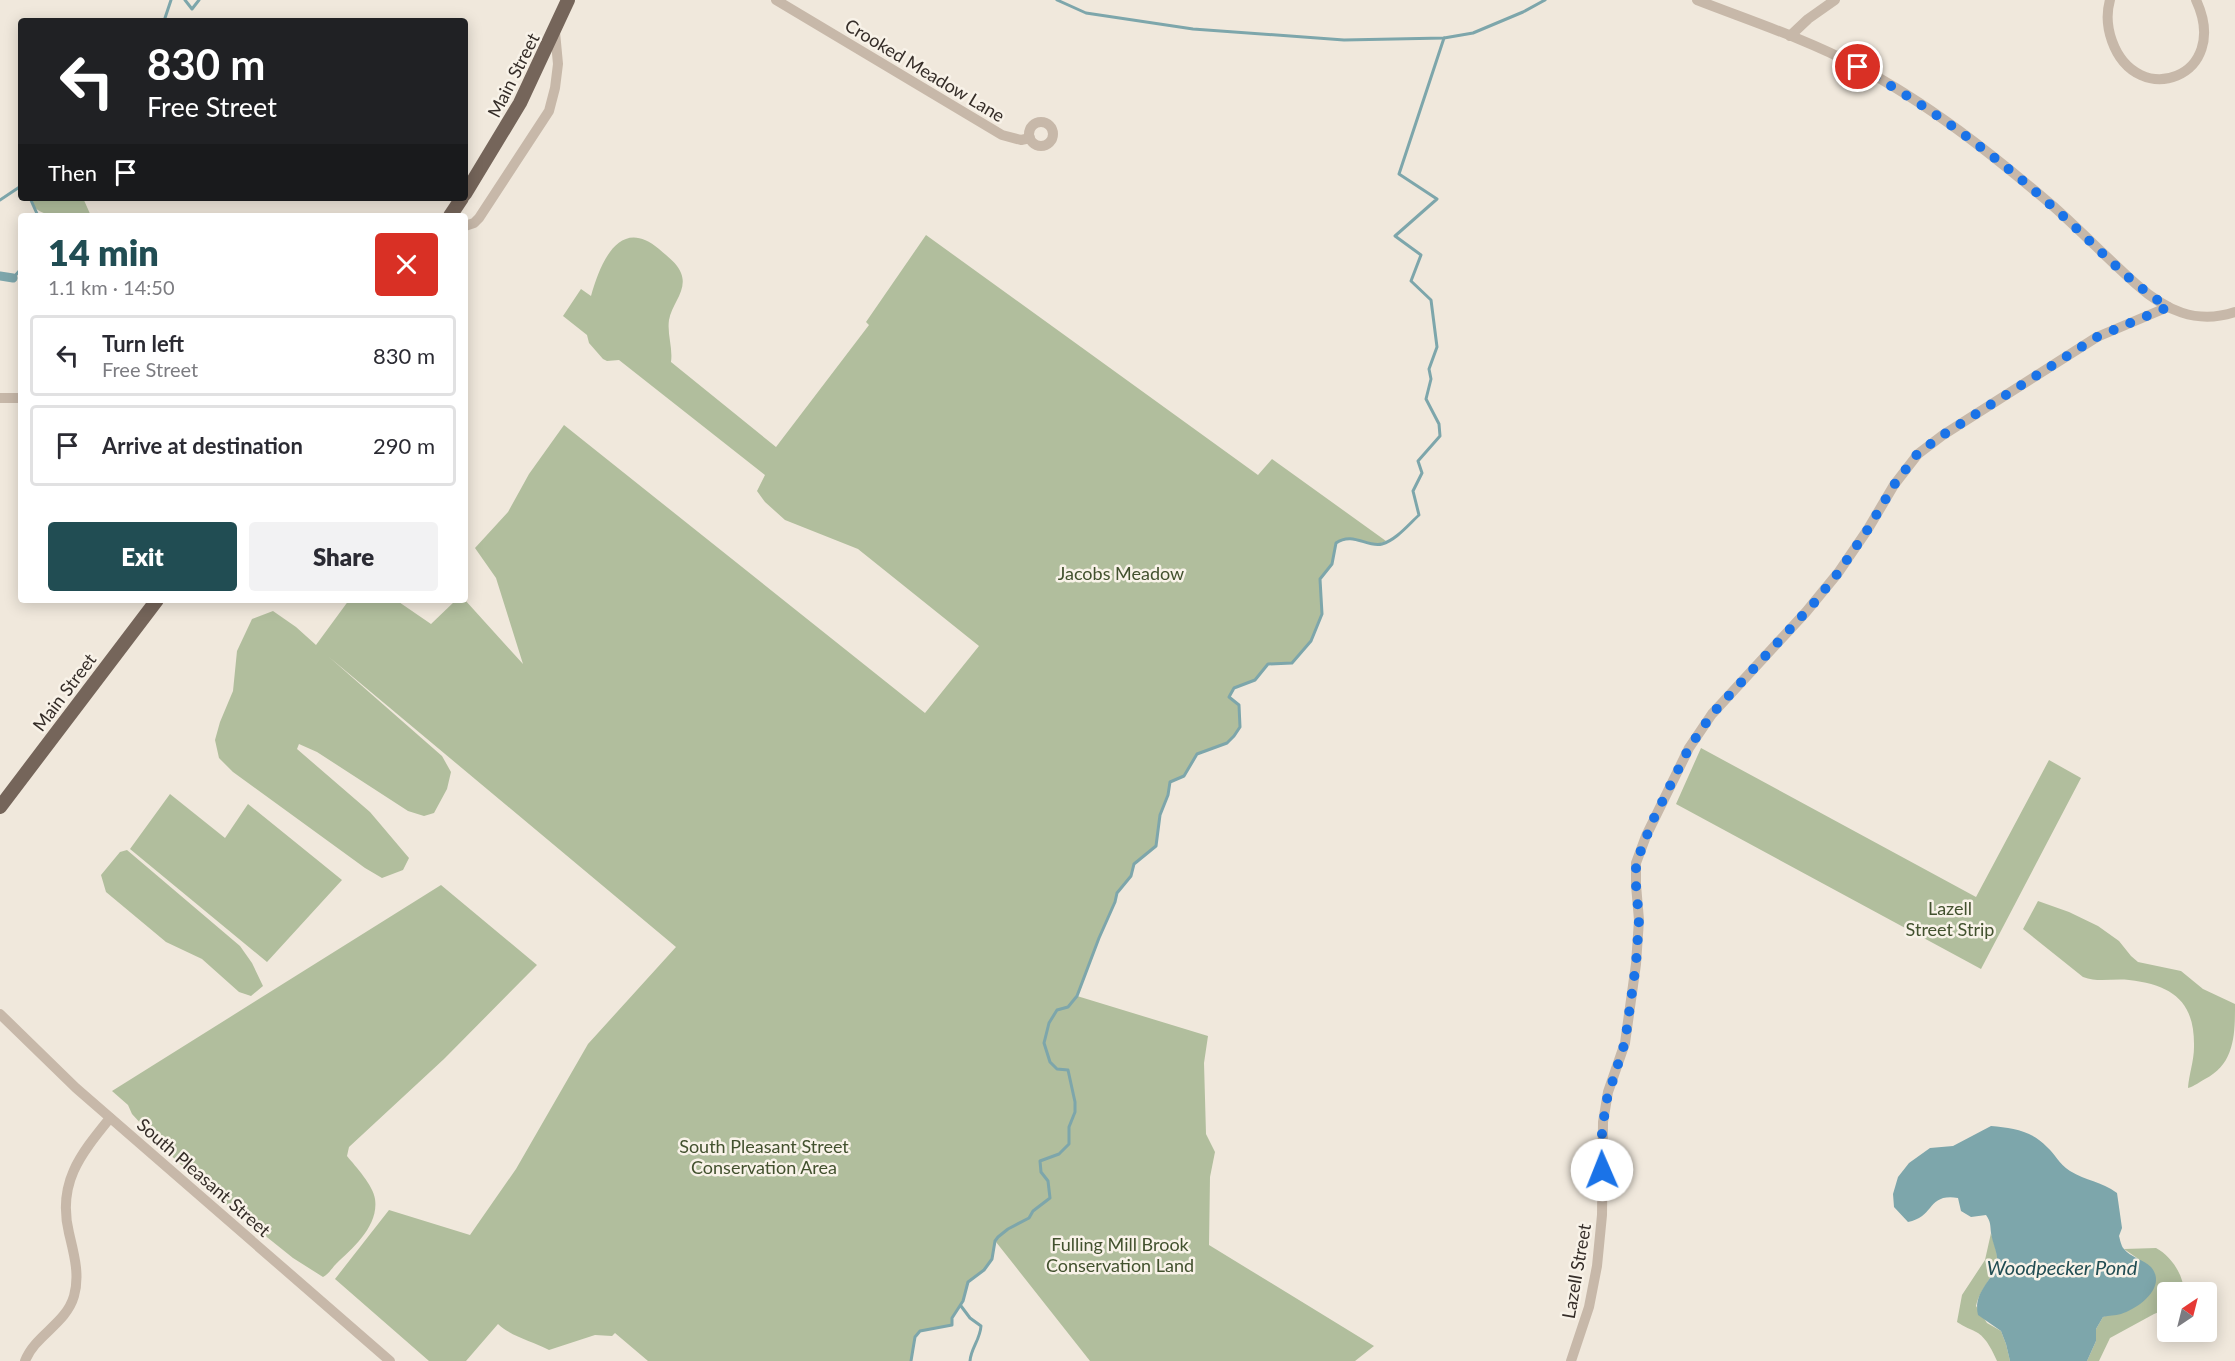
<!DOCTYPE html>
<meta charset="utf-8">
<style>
:root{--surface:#fff;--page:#f2f2f3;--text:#2b2b33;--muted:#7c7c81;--line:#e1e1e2;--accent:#214d53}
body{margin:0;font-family:Lato,sans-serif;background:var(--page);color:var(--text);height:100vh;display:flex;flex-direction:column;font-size:22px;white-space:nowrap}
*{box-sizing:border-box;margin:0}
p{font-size:20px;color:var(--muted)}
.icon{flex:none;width:33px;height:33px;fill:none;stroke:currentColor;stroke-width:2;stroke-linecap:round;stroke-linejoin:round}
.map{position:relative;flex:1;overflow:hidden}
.side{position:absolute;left:18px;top:213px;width:450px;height:390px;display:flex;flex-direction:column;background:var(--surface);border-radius:6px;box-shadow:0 3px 15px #0003}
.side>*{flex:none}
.hud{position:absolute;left:18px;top:18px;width:450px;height:183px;border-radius:6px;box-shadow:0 3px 15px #0003;background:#202124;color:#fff;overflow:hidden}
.needle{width:39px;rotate:35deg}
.tools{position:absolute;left:2157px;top:1282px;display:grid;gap:12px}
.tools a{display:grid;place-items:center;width:60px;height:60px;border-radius:6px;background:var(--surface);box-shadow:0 3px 15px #0003;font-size:30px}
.pin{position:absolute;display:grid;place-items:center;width:51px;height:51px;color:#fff;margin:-26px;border:3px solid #fff;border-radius:50%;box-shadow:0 2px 6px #0007}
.me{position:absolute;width:66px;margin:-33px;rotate:359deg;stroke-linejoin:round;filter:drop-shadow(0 0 4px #0008)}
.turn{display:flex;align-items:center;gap:21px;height:126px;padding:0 30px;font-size:27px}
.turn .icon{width:78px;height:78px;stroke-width:2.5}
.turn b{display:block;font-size:42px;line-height:51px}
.then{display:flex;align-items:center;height:57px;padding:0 30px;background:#0003;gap:12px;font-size:22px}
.round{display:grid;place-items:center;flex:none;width:63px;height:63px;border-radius:6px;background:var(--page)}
.headline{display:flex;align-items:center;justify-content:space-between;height:102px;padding:0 30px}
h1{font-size:36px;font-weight:800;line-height:45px;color:var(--accent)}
.primary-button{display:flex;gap:12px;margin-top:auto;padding:12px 30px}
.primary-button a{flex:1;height:69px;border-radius:6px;background:var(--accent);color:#fff;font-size:24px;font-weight:800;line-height:69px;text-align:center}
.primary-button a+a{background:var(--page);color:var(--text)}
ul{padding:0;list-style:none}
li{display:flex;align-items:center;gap:18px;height:81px;margin:0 12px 9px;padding:0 18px;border:3px solid var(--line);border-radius:6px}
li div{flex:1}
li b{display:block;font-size:22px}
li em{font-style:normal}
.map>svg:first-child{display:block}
.green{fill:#b1be9d}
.water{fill:#7da6ab}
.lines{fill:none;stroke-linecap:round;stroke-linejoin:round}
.stream{stroke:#7da6ab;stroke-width:3}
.canal{stroke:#7da6ab;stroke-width:9}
.minor{stroke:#c7b8a9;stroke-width:10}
.major{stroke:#75655a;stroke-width:14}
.route{stroke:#1a73e8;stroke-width:10;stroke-dasharray:0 18}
.labels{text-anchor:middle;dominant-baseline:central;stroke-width:5;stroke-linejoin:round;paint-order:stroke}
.street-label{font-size:18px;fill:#352d28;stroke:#f8f2e8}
.park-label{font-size:18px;fill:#42512e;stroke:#f8f2e8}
.water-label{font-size:20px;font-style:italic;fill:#214d53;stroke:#f8f2e8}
</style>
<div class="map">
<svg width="2235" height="1361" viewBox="0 0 2235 1361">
<rect width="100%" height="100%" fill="#f0e8dc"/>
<g class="green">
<path d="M31 198H83L91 216C74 216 33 221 31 198Z"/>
<path d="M926 235 1258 475 1272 459 1386 541C1372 550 1353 533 1336 543L1332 564 1320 579 1322 614 1311 641 1292 663 1268 664C1262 668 1262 676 1256 679 1245 686 1233 682 1230 697L1239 705 1240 727 1234 736 1227 743 1197 754 1184 776 1170 782 1168 795 1160 815 1156 846 1134 864 1131 876 1117 893 1115 902 1099 938 1077 996 1208 1036 1204 1063 1206 1134 1215 1152 1210 1177 1209 1245 1374 1346 1355 1361H1090L996 1242 992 1259 984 1270 968 1282 963 1301 952 1318V1325L920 1331 915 1337 911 1361H648L615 1333 612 1336 595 1335 549 1350C532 1341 512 1337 498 1324L466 1361H429L335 1279 389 1210 470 1235 516 1169 588 1044 676 947 329 657 442 756 451 772 447 789 434 813 424 816 408 811 317 752 299 744 297 749 370 812 409 858 403 870 382 878 365 868 233 772 219 758 215 740 220 722 233 691 237 651 252 619 273 611 296 627 316 645 349 600H396L431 624 456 600H465L523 664 496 578 475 548 508 512 529 474 564 425 925 713 979 646 858 549 785 520 765 502 757 491 765 475 619 360 607 361 603 359 589 343 587 335 563 316 581 289 591 296C600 264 619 215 659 249 667 256 678 264 681 273 688 290 672 303 669 320 667 334 673 348 671 362L776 447 869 325 866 322Z"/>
<polygon points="1701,748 1976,897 2049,760 2081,778 1981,969 1676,804"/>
<polygon points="170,794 225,838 248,804 342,880 267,962 130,849"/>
<polygon points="127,850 240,946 252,963 263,986 251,996 239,992 202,959 166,942 106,892 101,875 120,852"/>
<path d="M441 885 537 965 444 1059 349 1147 347 1156C356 1167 373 1185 375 1199 379 1226 353 1248 336 1264 331 1269 329 1274 323 1277L293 1258 222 1201 167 1152 132 1114 128 1105 112 1091Z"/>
<path d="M2038 901 2069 912 2098 926 2119 941 2131 956 2138 962 2181 971 2203 989 2235 1004C2235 1034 2235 1064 2205 1079 2199 1082 2195 1086 2188 1088 2189 1074 2194 1061 2194 1047 2195 1001 2172 985 2129 980 2113 978 2099 983 2083 977L2023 929Z"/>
<path d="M1991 1233C1993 1241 1997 1250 1997 1257 1997 1275 1979 1289 1976 1306L1987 1323 2001 1331 2006 1344 2010 1361H1997C1993 1352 1987 1339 1978 1333 1971 1329 1964 1327 1957 1322L1962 1295 1985 1260Z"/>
<path d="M2156 1248C2171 1256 2184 1275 2184 1293H2168L2167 1309 2154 1314 2110 1338 2099 1361H2087L2096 1341V1329L2103 1317 2111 1314 2137 1258 2124 1249Z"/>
</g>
<path class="water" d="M1991 1126C2012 1128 2031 1130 2047 1147 2056 1155 2058 1163 2070 1171 2086 1181 2101 1181 2117 1193L2122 1228 2119 1236C2120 1239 2121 1246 2124 1249 2130 1257 2144 1260 2151 1267 2168 1287 2138 1309 2121 1314 2115 1316 2109 1315 2103 1317L2096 1329V1341L2087 1361H2010L2006 1344 2001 1331 1978 1315C1972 1289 1998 1279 1997 1257 1996 1249 1992 1241 1991 1233 1990 1225 1991 1222 1986 1215L1971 1217 1961 1211 1958 1198C1927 1193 1935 1217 1908 1222L1894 1207 1893 1194 1898 1177 1909 1163 1930 1148 1953 1146Z"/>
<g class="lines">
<g class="stream">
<polyline points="185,0 192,9 199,0"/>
<polyline points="1057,0 1086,13 1193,29 1344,40 1444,38 1473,33 1523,12 1545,0"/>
<polyline points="164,21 171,0"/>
<polyline points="30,198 38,216"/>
<polyline points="0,200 21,186"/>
<polyline points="13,278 21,269"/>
<path d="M961 1306 970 1318 981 1326C980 1340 971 1348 970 1361"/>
<path d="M911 1361 915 1337 920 1331 952 1325V1318L963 1301 968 1282 984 1270 992 1259 995 1241 998 1237 1008 1229 1029 1218 1033 1211 1050 1198 1048 1181 1041 1172 1040 1161 1059 1154 1069 1144V1127L1075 1112V1102L1068 1070 1057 1069 1050 1062 1044 1043 1049 1023 1057 1010 1068 1007 1077 996 1099 938 1115 902 1117 893 1131 876 1134 864 1156 846 1160 815 1168 795 1170 782 1184 776 1197 754 1227 743 1234 736 1240 727 1239 705 1229 697 1234 688 1255 680 1268 664 1292 663 1311 641 1322 614 1320 579 1332 564 1336 543C1353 531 1367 548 1382 544 1396 540 1408 525 1419 515L1413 491 1422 473 1418 461 1440 436 1439 424 1426 399 1431 379 1429 369 1437 347 1431 300 1411 281 1421 255 1395 236 1437 199 1399 174 1444 38"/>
</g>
<polyline class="canal" points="0,276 13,278"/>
<g class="minor">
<polyline points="776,0 1002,135 1021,140 1030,138"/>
<path d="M1697 0C1751 21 1806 39 1857 66 1928 103 1992 154 2053 206 2081 231 2108 259 2136 284 2165 310 2196 325 2235 312"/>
<path d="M2110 0C2106 14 2107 27 2112 41 2137 111 2232 77 2196 0"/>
<polyline points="1790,36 1808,19 1835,0"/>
<circle cx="1041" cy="134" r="12"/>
<polyline points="465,226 474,223 479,218 549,111 555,88 558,64 555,32"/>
<polyline points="0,398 21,398"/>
<polyline points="0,1014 76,1088 390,1361"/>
<path d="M25 1361C35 1335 66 1324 74 1296 80 1275 74 1254 69 1233 57 1183 80 1155 110 1118"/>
<polyline points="1571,1361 1589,1307 1597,1266 1602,1215 1603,1122 1608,1092 1625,1043 1636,964 1639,920 1636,885 1636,863 1646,836 1689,748 1712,714 1806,612 1838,573 1868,529 1894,485 1918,454 1943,435 2097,337 2168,307"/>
</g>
<g class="major">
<polyline points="465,194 520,103 568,0"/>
<polyline points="450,216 462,198"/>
<polyline points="0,807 157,600"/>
</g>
</g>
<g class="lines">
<path class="route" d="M1602 1170 1601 1142 1606 1102 1625 1042 1636 964 1639 920 1636 885V863L1653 820 1689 748 1712 714 1814 603 1838 573 1868 529 1894 485 1918 453 1943 435 2097 337 2168 307C2125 280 2092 241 2054 208 1994 154 1929 106 1858 67"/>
</g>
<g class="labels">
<g class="street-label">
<text transform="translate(925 70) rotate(31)">Crooked Meadow Lane</text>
<text transform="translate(513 75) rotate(-63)">Main Street</text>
<text transform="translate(64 692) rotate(-53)">Main Street</text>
<text transform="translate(204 1177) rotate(41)">South Pleasant Street</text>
<text transform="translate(1576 1271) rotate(-80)">Lazell Street</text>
</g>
<g class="park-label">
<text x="1121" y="573">Jacobs Meadow</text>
<text x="1950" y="908">Lazell<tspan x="1950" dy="21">Street Strip</tspan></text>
<text x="764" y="1146">South Pleasant Street<tspan x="764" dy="21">Conservation Area</tspan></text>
<text x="1120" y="1244">Fulling Mill Brook<tspan x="1120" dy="21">Conservation Land</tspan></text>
</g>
<g class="water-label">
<text x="2062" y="1267">Woodpecker Pond</text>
</g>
</g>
</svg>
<div class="tools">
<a><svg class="needle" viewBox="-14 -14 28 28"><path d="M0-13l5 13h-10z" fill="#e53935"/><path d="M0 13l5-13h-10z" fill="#7c7c81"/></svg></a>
</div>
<div class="pin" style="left:1858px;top:67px;background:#d93025"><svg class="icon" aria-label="arrive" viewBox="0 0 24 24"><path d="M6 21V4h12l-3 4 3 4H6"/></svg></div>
<svg class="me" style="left:1602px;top:1170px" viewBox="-20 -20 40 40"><circle r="19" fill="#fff"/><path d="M0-13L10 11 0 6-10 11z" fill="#1a73e8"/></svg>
<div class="hud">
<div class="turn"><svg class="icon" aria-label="left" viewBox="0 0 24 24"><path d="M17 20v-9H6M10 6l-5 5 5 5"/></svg><div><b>830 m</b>Free Street</div></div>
<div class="then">Then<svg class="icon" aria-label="arrive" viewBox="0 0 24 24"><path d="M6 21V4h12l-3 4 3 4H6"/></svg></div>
</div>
<section class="side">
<div class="headline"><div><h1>14 min</h1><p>1.1 km · 14:50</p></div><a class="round" style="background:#d93025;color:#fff"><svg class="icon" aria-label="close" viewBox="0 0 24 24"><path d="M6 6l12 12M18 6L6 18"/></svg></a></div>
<ul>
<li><svg class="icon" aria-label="left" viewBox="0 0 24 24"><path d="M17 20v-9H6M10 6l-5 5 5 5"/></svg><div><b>Turn left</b><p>Free Street</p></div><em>830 m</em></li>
<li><svg class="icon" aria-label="arrive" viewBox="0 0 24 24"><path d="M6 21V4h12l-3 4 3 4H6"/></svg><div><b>Arrive at destination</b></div><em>290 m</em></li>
</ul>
<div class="primary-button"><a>Exit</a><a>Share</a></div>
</section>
</div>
